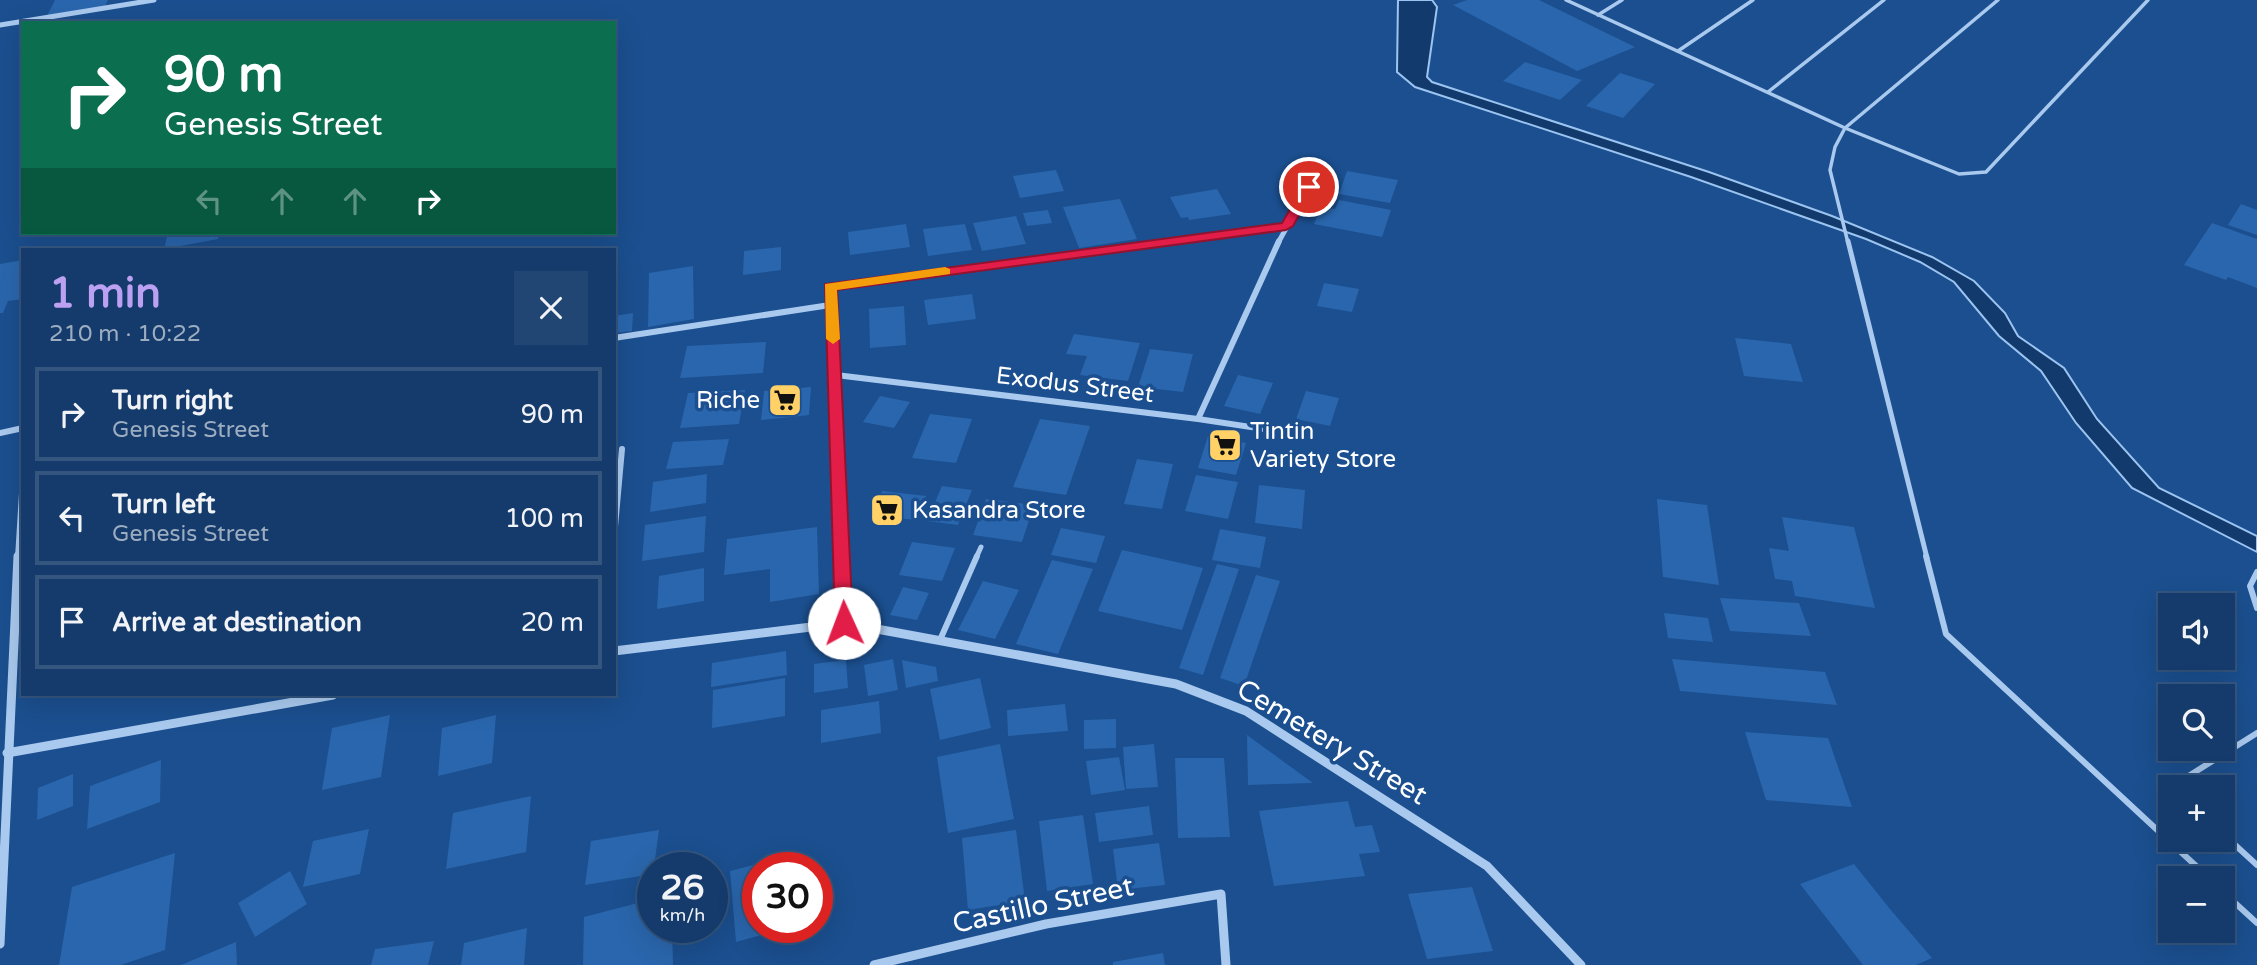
<!DOCTYPE html>
<meta charset="utf-8">
<style>
:root{--surface:#143b6b;--page:#214673;--text:#f1f3f6;--muted:#9dadc1;--line:#33557e;--accent:#bca0f2}
body{margin:0;font-family:"Varela Round",sans-serif;background:var(--page);color:var(--text);height:100vh;display:flex;flex-direction:column;font-size:26px;white-space:nowrap}
*{box-sizing:border-box;margin:0}
p{font-size:23px;color:var(--muted)}
.icon{flex:none;width:38px;height:38px;fill:none;stroke:currentColor;stroke-width:2;stroke-linecap:round;stroke-linejoin:round}
.map{position:relative;flex:1;overflow:hidden}
.panel{position:absolute;left:21px;top:248px;width:595px;height:448px;display:flex;flex-direction:column;background:var(--surface);border-radius:0px;box-shadow:0 7px 28px #0002,0 0 0 2px var(--line)}
.panel>*{flex:none}
.top-card{position:absolute;left:21px;top:21px;width:595px;height:214px;border-radius:0px;box-shadow:0 7px 28px #0002,0 0 0 2px var(--line);background:#0b6e4f;color:#fff;overflow:hidden}
.tools{position:absolute;left:2158px;top:593px;display:grid;gap:14px}
.tools a{display:grid;place-items:center;width:77px;height:77px;border-radius:0px;background:var(--surface);box-shadow:0 7px 28px #0002,0 0 0 2px var(--line);font-size:35px}
.speed{position:absolute;left:637px;top:852px;display:flex;gap:14px;font-size:35px;font-weight:700;text-align:center}
.speed>*{display:grid;place-content:center;width:91px;height:91px;border-radius:50%;background:var(--surface);box-shadow:0 7px 28px #0002,0 0 0 2px var(--line);line-height:1}
.speed small{font-size:18px;font-weight:400}
.speed .limit{border:10px solid #d22;background:#fff;color:#111}
.pin{position:absolute;display:grid;place-items:center;width:60px;height:60px;color:#fff;margin:-30px;border:4px solid #fff;border-radius:50%;box-shadow:0 2px 7px #0007}
.me{position:absolute;width:77px;margin:-38px;rotate:358deg;stroke-linejoin:round;filter:drop-shadow(0 0 5px #0008)}
.turn{display:flex;align-items:center;gap:24px;height:147px;padding:0 28px;font-size:32px}
.turn .icon{width:91px;height:91px;stroke-width:2.5}
.turn b{display:block;font-size:49px;line-height:60px}
.lanes{display:flex;align-items:center;height:66px;padding:0 28px;background:#0003;justify-content:center;gap:35px;direction:ltr}
.lanes .off{opacity:.35}
.round{display:grid;place-items:center;flex:none;width:74px;height:74px;border-radius:0px;background:var(--page)}
.headline{display:flex;align-items:center;justify-content:space-between;height:119px;padding:0 28px}
h1{font-size:42px;font-weight:700;line-height:52px;color:var(--accent)}
ul{padding:0;list-style:none}
li{display:flex;align-items:center;gap:21px;height:94px;margin:0 14px 10px;padding:0 14px;border:4px solid var(--line);border-radius:0px}
li div{flex:1}
li b{display:block;font-size:26px}
li em{font-style:normal}
.map>svg:first-child{display:block}
.water{fill:#123a6d;stroke:#9cc4f0;stroke-width:2}
.building{fill:#2a66ad}
.lines{fill:none;stroke-linecap:round;stroke-linejoin:round}
.service-far2{stroke:#a9c9ee;stroke-width:3.5}
.service-far1{stroke:#a9c9ee;stroke-width:5}
.service{stroke:#a9c9ee;stroke-width:6}
.minor-far2{stroke:#a9c9ee;stroke-width:5}
.minor-far1{stroke:#a9c9ee;stroke-width:6}
.minor{stroke:#a9c9ee;stroke-width:9}
.route{fill:#e11d48;stroke:#92132f;stroke-width:2}
.slow{fill:#f59e0b}
.labels{text-anchor:middle;dominant-baseline:central;stroke-width:7;stroke-linejoin:round;paint-order:stroke}
.street-label{font-size:24px;fill:#fff;stroke:#1b4f8f}
.poi-label{font-size:24px;fill:#fff;stroke:#1b4f8f;text-anchor:start}
.near-street-label{font-size:28px;fill:#fff;stroke:#1b4f8f}
</style>
<div class="map">
<svg width="2257" height="965" viewBox="0 0 2257 965">
<rect width="100%" height="100%" fill="#1b4f8f"/>
<polygon class="water" points="1398,0 1432,0 1437,7 1427,77 1432,82 1709,172 1832,216 1932,257 1974,281 2005,313 2018,336 2064,368 2097,419 2159,488 2257,536 2257,552 2132,488 2076,423 2041,371 1999,336 1954,282 1920,262 1866,239 1691,177 1415,87 1397,72"/>
<g class="building">
<polygon points="55,0 108,0 104,8 47,16"/>
<polygon points="1467,0 1539,0 1635,47 1577,71 1453,5"/>
<polygon points="1525,62 1582,80 1560,100 1503,81"/>
<polygon points="1620,73 1655,84 1623,118 1586,106"/>
<polygon points="1056,170 1064,191 1020,198 1013,176"/>
<polygon points="1347,171 1398,180 1390,203 1339,194"/>
<polygon points="1217,189 1231,214 1189,220 1188,217 1181,218 1170,197"/>
<polygon points="1120,199 1137,239 1079,248 1063,207"/>
<polygon points="1339,200 1391,210 1382,237 1314,224 1321,207 1335,209"/>
<polygon points="2241,204 2257,210 2257,235 2228,225"/>
<polygon points="1048,210 1052,223 1027,226 1023,213"/>
<polygon points="1016,216 1026,244 982,251 973,223"/>
<polygon points="2212,223 2257,239 2257,288 2228,277 2226,280 2184,265"/>
<polygon points="906,224 910,247 850,255 848,232"/>
<polygon points="965,224 972,250 928,256 923,229"/>
<polygon points="168,233 220,233 218,239 164,249"/>
<polygon points="781,247 781,270 743,275 744,251"/>
<polygon points="23,260 23,299 8,301 3,313 0,313 0,264"/>
<polygon points="693,266 694,319 648,327 649,273"/>
<polygon points="1324,283 1359,289 1352,312 1317,306"/>
<polygon points="972,294 976,319 928,325 924,300"/>
<polygon points="904,306 906,345 870,348 869,309"/>
<polygon points="633,313 632,331 614,333 614,316"/>
<polygon points="1074,334 1140,343 1128,381 1080,375 1087,356 1066,354"/>
<polygon points="1735,338 1791,344 1803,382 1744,376"/>
<polygon points="766,342 763,373 680,378 687,346"/>
<polygon points="1150,349 1193,354 1183,392 1138,387"/>
<polygon points="1238,375 1273,383 1260,414 1224,406"/>
<polygon points="811,387 809,415 761,420 764,391"/>
<polygon points="745,390 739,424 680,428 688,393"/>
<polygon points="1306,391 1339,398 1330,426 1296,419"/>
<polygon points="880,396 910,402 894,428 863,422"/>
<polygon points="930,414 972,419 956,463 912,458"/>
<polygon points="1040,419 1090,426 1066,495 1013,487"/>
<polygon points="1208,436 1246,443 1236,475 1198,468"/>
<polygon points="729,439 723,465 666,469 673,442"/>
<polygon points="1137,459 1173,464 1162,509 1124,504"/>
<polygon points="707,474 706,503 650,512 653,482"/>
<polygon points="1196,475 1238,482 1228,519 1185,511"/>
<polygon points="1259,485 1305,490 1302,529 1255,523"/>
<polygon points="942,486 972,490 958,525 927,521"/>
<polygon points="882,491 926,496 918,520 873,516"/>
<polygon points="986,499 1034,505 1022,542 973,535"/>
<polygon points="1657,499 1707,505 1719,585 1663,577"/>
<polygon points="706,516 704,552 642,561 645,525"/>
<polygon points="1782,517 1854,527 1875,608 1795,596 1792,581 1775,579 1769,548 1789,551"/>
<polygon points="817,527 819,594 770,602 770,569 724,575 727,539"/>
<polygon points="1061,528 1105,536 1096,563 1051,555"/>
<polygon points="1220,529 1266,537 1260,568 1212,560"/>
<polygon points="912,542 955,548 942,581 899,575"/>
<polygon points="1122,550 1203,568 1182,630 1098,611"/>
<polygon points="1052,560 1093,569 1058,654 1016,644"/>
<polygon points="1217,564 1239,569 1203,675 1179,668"/>
<polygon points="704,568 704,601 657,609 659,576"/>
<polygon points="1256,575 1280,581 1244,686 1220,678"/>
<polygon points="983,581 1019,590 995,639 958,630"/>
<polygon points="903,587 929,593 917,620 890,615"/>
<polygon points="1720,598 1799,603 1811,636 1730,631"/>
<polygon points="1664,613 1708,618 1713,642 1668,638"/>
<polygon points="786,651 787,675 711,687 712,663"/>
<polygon points="893,659 898,690 868,696 864,665"/>
<polygon points="1672,659 1825,672 1837,705 1680,691"/>
<polygon points="846,660 848,688 814,693 814,664"/>
<polygon points="902,660 936,667 938,681 906,688"/>
<polygon points="785,678 785,716 712,728 713,690"/>
<polygon points="980,678 991,728 940,740 930,689"/>
<polygon points="879,701 881,733 821,743 821,710"/>
<polygon points="1065,704 1068,731 1008,736 1007,710"/>
<polygon points="390,715 381,777 322,790 332,728"/>
<polygon points="496,715 492,763 438,776 442,728"/>
<polygon points="1116,719 1116,748 1084,749 1084,720"/>
<polygon points="1745,732 1828,738 1852,807 1766,800"/>
<polygon points="1247,735 1313,783 1248,785"/>
<polygon points="1000,744 1014,819 948,833 937,757"/>
<polygon points="1154,744 1158,787 1126,789 1123,747"/>
<polygon points="1119,757 1125,790 1091,795 1086,761"/>
<polygon points="1175,758 1224,758 1230,837 1178,838"/>
<polygon points="161,760 160,802 87,829 90,786"/>
<polygon points="73,774 73,806 37,820 38,788"/>
<polygon points="531,796 526,852 446,869 453,813"/>
<polygon points="1348,801 1355,827 1372,825 1380,852 1359,854 1365,876 1274,886 1259,811"/>
<polygon points="1149,806 1153,835 1099,842 1095,813"/>
<polygon points="1083,815 1093,884 1047,891 1039,821"/>
<polygon points="369,829 360,874 303,887 313,841"/>
<polygon points="659,830 653,874 585,885 591,841"/>
<polygon points="1016,830 1025,901 968,910 962,838"/>
<polygon points="1159,843 1165,885 1118,890 1113,849"/>
<polygon points="803,852 804,868 758,868 758,928 786,928 736,942 730,871"/>
<polygon points="175,853 165,950 121,965 59,965 72,887"/>
<polygon points="1854,864 1890,909 1932,958 1916,965 1863,965 1800,884"/>
<polygon points="290,871 307,904 255,937 238,903"/>
<polygon points="1472,887 1493,951 1427,959 1408,894"/>
<polygon points="653,899 653,928 672,928 673,965 583,965 584,917"/>
<polygon points="527,928 524,965 461,965 464,943"/>
<polygon points="434,941 428,965 371,965 375,949"/>
<polygon points="236,942 237,965 181,965"/>
<polygon points="1163,953 1165,965 1113,965 1113,962"/>
</g>
<g class="lines">
<g class="service-far2">
<polyline points="1566,0 1845,128 1835,147 1830,170 1848,243"/>
<polyline points="1998,0 1845,128 1959,174 1986,172 2148,0"/>
<polyline points="1598,15 1622,0"/>
<polyline points="1678,51 1753,0"/>
<polyline points="1768,92 1884,0"/>
</g>
<g class="service-far1">
<polyline points="1848,241 1927,558"/>
<polyline points="976,558 981,547"/>
</g>
<g class="service">
<polyline points="1926,556 1946,634 2209,878"/>
<polyline points="2257,572 2250,586 2257,608"/>
<polyline points="940,640 977,556"/>
<polyline points="2187,788 2187,777 2257,733"/>
<polyline points="2222,833 2257,865"/>
<polyline points="2222,891 2257,923"/>
</g>
<g class="minor-far2">
<polyline points="0,25 154,0"/>
<polyline points="1158,243 1286,226"/>
<polyline points="1278,243 1320,167"/>
</g>
<g class="minor-far1">
<polyline points="614,338 830,305"/>
<polyline points="836,375 1198,419 1310,436"/>
<polyline points="1198,419 1279,241"/>
<polyline points="0,433 23,428"/>
<polyline points="614,538 622,449"/>
<polyline points="18,558 23,477"/>
<polyline points="841,558 830,287 1171,241"/>
</g>
<g class="minor">
<polyline points="841,556 844,623"/>
<polyline points="614,651 844,623 1176,684 1246,711 1487,866 1581,965"/>
<polyline points="7,753 333,695"/>
<polyline points="0,944 18,556"/>
<polyline points="874,965 1046,924 1221,894 1226,965"/>
</g>
</g>
<polygon class="route" points="1309,183 1315,187 1293,226 1286,230 837,290 853,623 850,628 838,628 835,623 825,284 1282,223 1303,187"/>
<polygon class="slow" points="945,267 950,269 950,274 837,290 840,339 833,344 826,339 825,284"/>
<defs>
<g id="supermarket-square" transform="scale(1.75)"><rect x="-9" y="-9" width="18" height="18" rx="4" fill="#ffd166" stroke="#1b4f8f"/><path d="M-6-5.5h2.5l.6 2H6L4.5 2H-2.5L-4.4-4H-6ZM-1.5 3.2a1.3 1.3 0 1 0 .1 0ZM3 3.2a1.3 1.3 0 1 0 .1 0Z" fill="#111"/></g>
</defs>
<g fill-rule="evenodd">
<use href="#supermarket-square" x="785" y="400"/>
<use href="#supermarket-square" x="1225" y="445"/>
<use href="#supermarket-square" x="887" y="510"/>
</g>
<g class="labels">
<g class="street-label">
<text transform="translate(1075 385) rotate(7)">Exodus Street</text>
</g>
<g class="poi-label">
<text x="760" y="400" text-anchor="end">Riche</text>
<text x="1250" y="431">Tintin<tspan x="1250" dy="28">Variety Store</tspan></text>
<text x="912" y="510">Kasandra Store</text>
</g>
<g class="near-street-label">
<text transform="translate(1332 742) rotate(31)">Cemetery Street</text>
<text transform="translate(1043 905) rotate(-12)">Castillo Street</text>
</g>
</g>
</svg>
<div class="tools">
<a><svg class="icon" aria-label="sound" viewBox="0 0 24 24"><path d="M4 9h4l5-4v14l-5-4H4zM17 9q2 3 0 6"/></svg></a>
<a><svg class="icon" aria-label="search" viewBox="0 0 24 24"><circle cx="10" cy="10" r="6"/><path d="M15 15l6 6"/></svg></a>
<a>+</a>
<a>−</a>
</div>
<div class="speed"><div>26<small>km/h</small></div><div class="limit">30</div></div>
<div class="pin" style="left:1309px;top:187px;background:#d93025"><svg class="icon" aria-label="arrive" viewBox="0 0 24 24"><path d="M6 21V4h12l-3 4 3 4H6"/></svg></div>
<svg class="me" style="left:844px;top:623px" viewBox="-20 -20 40 40"><circle r="19" fill="#fff"/><path d="M0-13L10 11 0 6-10 11z" fill="#e11d48"/></svg>
<div class="top-card">
<div class="turn"><svg class="icon" aria-label="right" viewBox="0 0 24 24"><path d="M7 20v-9h11M14 6l5 5-5 5"/></svg><div><b>90 m</b>Genesis Street</div></div>
<div class="lanes"><svg class="icon off" aria-label="left" viewBox="0 0 24 24"><path d="M17 20v-9H6M10 6l-5 5 5 5"/></svg><svg class="icon off" aria-label="ahead" viewBox="0 0 24 24"><path d="M12 20V5M6 11l6-6 6 6"/></svg><svg class="icon off" aria-label="ahead" viewBox="0 0 24 24"><path d="M12 20V5M6 11l6-6 6 6"/></svg><svg class="icon" aria-label="right" viewBox="0 0 24 24"><path d="M7 20v-9h11M14 6l5 5-5 5"/></svg></div>
</div>
<section class="panel">
<div class="headline"><div><h1>1 min</h1><p>210 m · 10:22</p></div><a class="round"><svg class="icon" aria-label="close" viewBox="0 0 24 24"><path d="M6 6l12 12M18 6L6 18"/></svg></a></div>
<ul>
<li><svg class="icon" aria-label="right" viewBox="0 0 24 24"><path d="M7 20v-9h11M14 6l5 5-5 5"/></svg><div><b>Turn right</b><p>Genesis Street</p></div><em>90 m</em></li>
<li><svg class="icon" aria-label="left" viewBox="0 0 24 24"><path d="M17 20v-9H6M10 6l-5 5 5 5"/></svg><div><b>Turn left</b><p>Genesis Street</p></div><em>100 m</em></li>
<li><svg class="icon" aria-label="arrive" viewBox="0 0 24 24"><path d="M6 21V4h12l-3 4 3 4H6"/></svg><div><b>Arrive at destination</b></div><em>20 m</em></li>
</ul>
</section>
</div>
